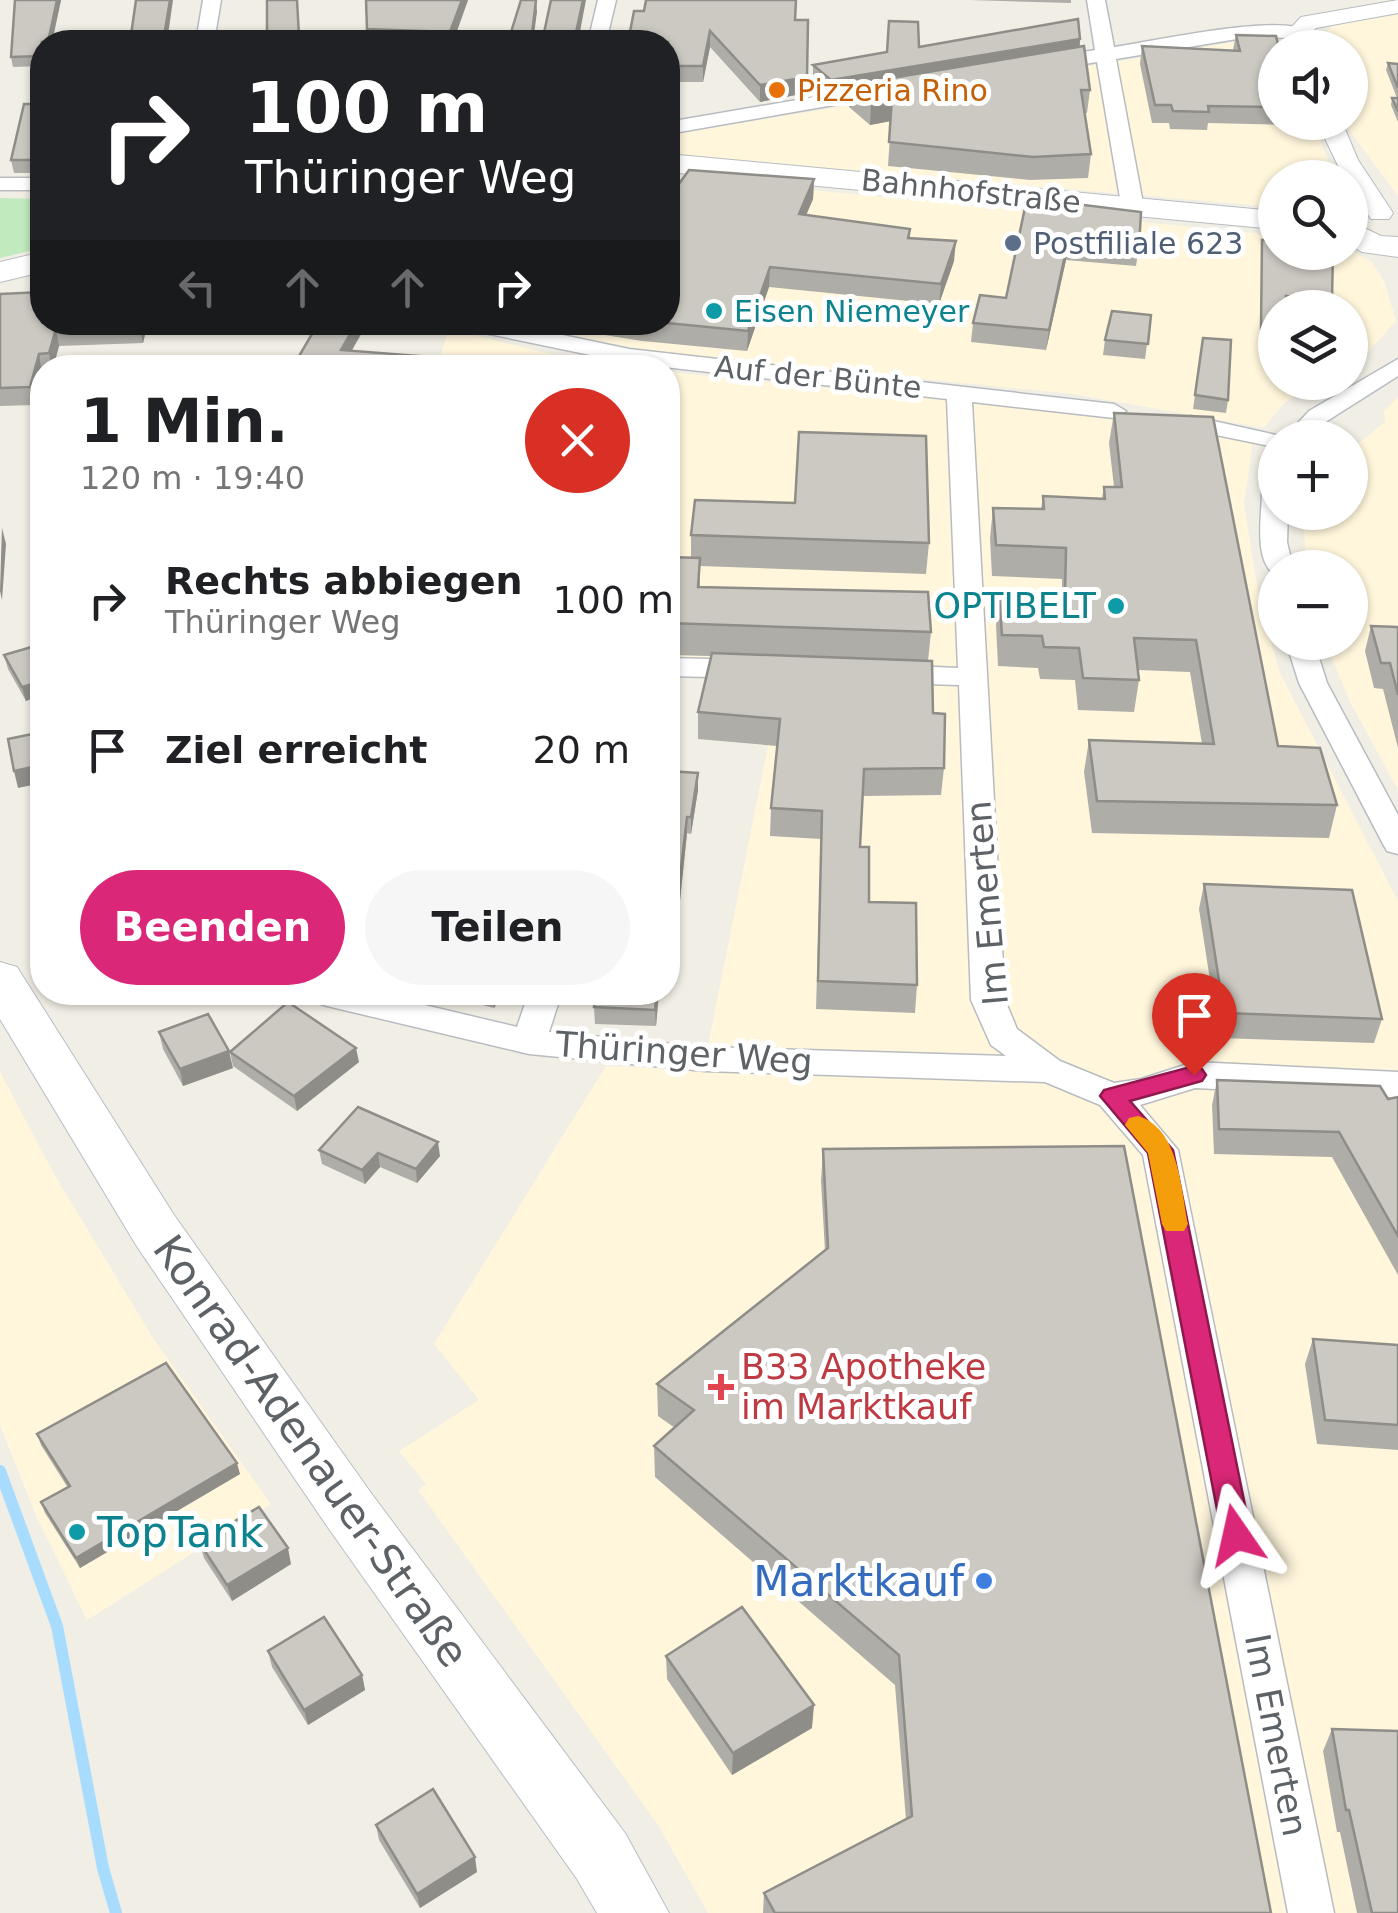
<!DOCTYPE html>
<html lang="de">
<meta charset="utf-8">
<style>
:root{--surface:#fff;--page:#f6f6f6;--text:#202124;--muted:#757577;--accent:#db2777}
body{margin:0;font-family:"DejaVu Sans",sans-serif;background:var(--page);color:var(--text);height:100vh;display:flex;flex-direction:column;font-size:38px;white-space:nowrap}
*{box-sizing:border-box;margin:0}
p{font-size:32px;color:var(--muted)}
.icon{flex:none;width:55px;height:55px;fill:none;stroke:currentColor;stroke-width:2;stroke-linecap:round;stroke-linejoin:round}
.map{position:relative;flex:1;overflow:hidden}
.details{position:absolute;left:30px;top:355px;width:650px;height:650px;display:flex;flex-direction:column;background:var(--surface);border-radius:40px;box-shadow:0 2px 8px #0004}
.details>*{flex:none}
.guide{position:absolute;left:30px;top:30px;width:650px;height:305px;border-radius:40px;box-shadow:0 2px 8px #0004;background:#202124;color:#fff;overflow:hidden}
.fabs{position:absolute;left:1258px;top:30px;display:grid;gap:20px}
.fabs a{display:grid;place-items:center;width:110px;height:110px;border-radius:50%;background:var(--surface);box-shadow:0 2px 8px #0004;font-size:50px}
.pin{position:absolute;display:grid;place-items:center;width:85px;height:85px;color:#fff;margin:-102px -42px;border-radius:50% 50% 50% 0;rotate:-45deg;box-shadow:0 0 10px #0007}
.pin .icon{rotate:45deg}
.me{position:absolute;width:110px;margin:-55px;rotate:349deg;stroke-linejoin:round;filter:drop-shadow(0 0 8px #0008)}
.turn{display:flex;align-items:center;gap:35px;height:210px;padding:0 50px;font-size:45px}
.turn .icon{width:130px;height:130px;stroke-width:2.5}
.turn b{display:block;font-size:70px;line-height:85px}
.lanes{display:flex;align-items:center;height:95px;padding:0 50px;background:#0003;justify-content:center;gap:50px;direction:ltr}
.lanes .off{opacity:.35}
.round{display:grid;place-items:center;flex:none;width:105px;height:105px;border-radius:52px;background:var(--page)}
.overview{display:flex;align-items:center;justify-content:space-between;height:170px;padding:0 50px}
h1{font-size:60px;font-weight:600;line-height:75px}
.button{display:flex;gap:20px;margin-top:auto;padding:20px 50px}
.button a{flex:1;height:115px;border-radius:60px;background:var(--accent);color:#fff;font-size:40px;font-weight:600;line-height:115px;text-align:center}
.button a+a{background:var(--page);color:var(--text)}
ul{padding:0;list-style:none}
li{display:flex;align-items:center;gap:30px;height:150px;padding:0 50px}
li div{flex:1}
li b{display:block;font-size:38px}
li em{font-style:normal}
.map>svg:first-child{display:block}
.commercial{fill:#fff6dc}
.green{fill:#c1ebbf}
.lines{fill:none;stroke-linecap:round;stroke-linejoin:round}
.stream{stroke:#a7dcff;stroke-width:12}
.minor-casing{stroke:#b8bcc0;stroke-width:3}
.tertiary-casing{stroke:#b8bcc0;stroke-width:2}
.secondary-casing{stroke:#b9bdc3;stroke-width:2}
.minor{fill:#fff;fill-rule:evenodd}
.tertiary{fill:#fff;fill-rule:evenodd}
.secondary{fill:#fff;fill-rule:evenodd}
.wall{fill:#afada7}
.shaded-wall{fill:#8f8d88}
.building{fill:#ccc9c2;stroke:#8f8d88;stroke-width:2.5}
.route{fill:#db2777;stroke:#8e194d;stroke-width:2.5}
.slow{fill:#f59e0b}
.food-dot{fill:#e8710a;stroke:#fff;stroke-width:4}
.service-dot{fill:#5c6f8a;stroke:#fff;stroke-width:4}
.culture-dot{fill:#0f9aa8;stroke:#fff;stroke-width:4}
.health-dot{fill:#e0444e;stroke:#fff;stroke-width:4}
.shop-dot{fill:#3f7fe0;stroke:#fff;stroke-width:4}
.labels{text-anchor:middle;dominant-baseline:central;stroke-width:10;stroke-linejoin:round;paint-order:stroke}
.far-food-label{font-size:30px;fill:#c56008;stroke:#fff;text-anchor:start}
.far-street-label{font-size:30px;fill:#5d6267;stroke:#fff}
.far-service-label{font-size:30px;fill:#4e5e75;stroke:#fff;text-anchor:start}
.far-culture-label{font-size:30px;fill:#0d838f;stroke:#fff;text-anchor:start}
.culture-label{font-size:35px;fill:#0d838f;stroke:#fff;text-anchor:end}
.street-label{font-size:35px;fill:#5d6267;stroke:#fff}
.health-label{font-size:35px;fill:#be3a42;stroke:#fff;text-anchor:start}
.near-street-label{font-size:42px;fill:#5d6267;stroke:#fff}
.near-culture-label{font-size:42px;fill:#0d838f;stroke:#fff;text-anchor:start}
.near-shop-label{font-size:42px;fill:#366cbe;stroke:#fff;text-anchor:end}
</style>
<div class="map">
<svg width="1398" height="1913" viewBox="0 0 1398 1913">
<rect width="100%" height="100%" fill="#f1eee5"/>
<g class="commercial">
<polygon points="1398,15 1398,196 1349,130 1350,48 1323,47 1319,37 1335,24"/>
<polygon points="1254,39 1275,39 1286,45 1275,48 1275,122 1313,123 1335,177 1275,178 1275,207 668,154 668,135"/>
<polygon points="668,176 1275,235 1275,252 1350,250 1371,261 1384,281 1396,321 1368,352 1350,361 1350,308 1275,308 1275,382 1314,383 1283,404 1264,428 1073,394 670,354 497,323 668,322"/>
<polygon points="448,329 559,356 624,367 438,367"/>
<polygon points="668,372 1051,410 1253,441 1244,504 1260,604 1280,673 1398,901 1398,1913 708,1913 658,1825 418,1490 426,1484 399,1451 479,1400 434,1344 606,1066 703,1070 783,671 668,667"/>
<polygon points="1398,397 1398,790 1349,700 1326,643 1350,642 1350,568 1307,567 1302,513 1350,512 1350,445 1355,446 1385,422 1384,411"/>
<polygon points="0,1072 54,1174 153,1338 271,1504 87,1620 37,1518 0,1425"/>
</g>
<polygon class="green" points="0,198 42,199 42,248 0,258"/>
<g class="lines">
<polyline class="stream" points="0,1471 57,1626 103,1868 116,1913"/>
<g class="minor-casing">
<g id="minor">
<polygon points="203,0 221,0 214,42 196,42"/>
<polygon points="598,0 616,0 606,42 588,42"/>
<path d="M1087 0H1105L1114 47C1150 42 1284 12 1308 32L1299 38 1249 37 1116 59 1142 198 1137 211 1129 212 1118 206 1120 198 1097 62 1042 71 1032 65 1042 59 1095 50Z"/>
<polygon points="890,84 900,90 897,94 668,134 668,122"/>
<rect x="0" y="178" width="42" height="12"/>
<polygon points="454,322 501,322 629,349 1114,404 1126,411 1114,418 972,402 1005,1000 1017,1029 1060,1061 1114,1083 1141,1079 1194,1062 1398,1072 1398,1098 1195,1088 1140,1105 1178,1150 1334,1913 1288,1913 1143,1155 1100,1105 1045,1082 705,1071 529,1054 327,1006 315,1002 310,994 370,992 517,1027 529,992 562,992 549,1032 705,1047 1006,1056 991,1045 971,1000 959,685 890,683 880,680 876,674 880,668 890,665 958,668 947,399 629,363 465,329"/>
<polygon points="1398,359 1398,376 1327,421 1311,438 1275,438 1275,447 1182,428 1179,423 1191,416 1285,437 1309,411"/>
<path d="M1275 483V512H1288L1287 542 1293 568H1275V575C1253 560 1262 515 1262 491Z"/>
<polygon points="1286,642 1314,642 1327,683 1398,815 1398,854 1387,851 1383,844 1299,683"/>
<polygon points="668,658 751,660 761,663 765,669 761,675 751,678 668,676"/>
</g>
</g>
<g class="tertiary-casing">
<g id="tertiary">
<polygon points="1398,0 1398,13 1316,28 1311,33 1316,48 1292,48 1287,32 1301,17"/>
<polygon points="1317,122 1342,122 1358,160 1393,213 1389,219 1371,219 1350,187 1350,178 1344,178"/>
</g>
</g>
<g class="secondary-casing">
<g id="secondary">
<polygon points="668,154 1275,211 1275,229 668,172"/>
<polygon points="1350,221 1381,236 1398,237 1398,257 1362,252 1350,245"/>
<polygon points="42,252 42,272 0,282 0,262"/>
<polygon points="0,962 17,967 174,1215 371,1493 625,1833 669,1913 597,1913 577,1879 329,1529 136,1245 0,1019"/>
</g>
</g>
<use href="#minor" class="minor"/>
<use href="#tertiary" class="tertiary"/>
<use href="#secondary" class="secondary"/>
</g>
<g class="wall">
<polygon points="61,0 52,42 42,42 42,66 13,67 11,57"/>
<polygon points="468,0 453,42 368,42 365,2"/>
<polygon points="969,0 1071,0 1071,3"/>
<polygon points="795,20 806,93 760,102 710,47 703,82 668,82 668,84 668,42 628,42"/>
<polygon points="1236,35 1275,48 1275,122 1294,122 1294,125 1208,123 1207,130 1170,129 1169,123 1152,123 1140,64 1142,46 1233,50"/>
<polygon points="1080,39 1080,47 1090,90 1087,113 1085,113 1091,154 1088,178 1030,180 888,166 891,121 870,125 849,107 850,88 830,91 813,76 813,65 919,47"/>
<polygon points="1388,63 1398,64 1398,122 1391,105 1392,98 1397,98 1386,70"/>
<polygon points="42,74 42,173 14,173 11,160"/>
<polygon points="814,179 813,199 806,215 910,229 910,238 954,261 939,304 769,287 747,351 642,341 524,322 668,322"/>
<polygon points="1027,198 1139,247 1136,266 1066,260 1046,350 971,342 973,323 1006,298"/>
<polygon points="1262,240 1284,257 1300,258 1300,252 1333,252 1330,307 1286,304 1275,308 1275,338 1260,336"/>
<polygon points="0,294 42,322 148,322 143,343 59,346 53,368 42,368 42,373 34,405 0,406"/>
<polygon points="1151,315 1145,359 1103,355 1105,340"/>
<polygon points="230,322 271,322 265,332 231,329"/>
<polygon points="1203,338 1228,400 1226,413 1193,409"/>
<polygon points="1114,413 1278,746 1337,805 1329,838 1092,833 1084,772 1089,740 1202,744 1190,672 1138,670 1139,680 1134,712 1078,710 1075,680 1040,679 1038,668 998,666 996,625 999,594 1062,595 1062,579 992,576 990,538 993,508 1041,509 1043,496 1102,498 1104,487 1114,487 1109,443"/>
<polygon points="691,535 929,543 926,574 700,566 700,587 931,632 928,661 933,713 944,768 941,795 863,796 860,847 869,902 917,985 915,1013 816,1009 821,839 770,836 771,808 777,746 698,739 698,712 711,656 668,655 668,557 691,558"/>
<polygon points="1371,626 1398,627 1398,748 1383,689 1374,688 1365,651"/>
<polygon points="42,644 42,711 36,697 26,701 8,669 4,655"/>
<polygon points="668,771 698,790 691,834 687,833 677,929 668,928"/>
<polygon points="1204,884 1382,1019 1374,1043 1219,1038 1199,909"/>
<polygon points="460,992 503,992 494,1008 467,1001"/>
<polygon points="596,992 659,992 656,1026 595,1024 594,1007"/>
<polygon points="159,1032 233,1068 183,1086 163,1049"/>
<polygon points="230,1052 359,1062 297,1111 233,1066"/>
<polygon points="1217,1080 1388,1099 1398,1097 1398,1275 1332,1157 1214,1154 1212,1105"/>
<polygon points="823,1149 1271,1913 763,1913 764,1893 906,1819 895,1685 655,1477 654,1446 675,1428 658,1416 657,1384 825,1251 821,1181"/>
<polygon points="319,1150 440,1156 417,1183 380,1167 365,1184 322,1164"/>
<polygon points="1313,1339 1398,1345 1398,1450 1317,1444 1305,1364"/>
<polygon points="37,1434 240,1474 80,1568 45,1513 41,1502 68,1488 41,1445"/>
<polygon points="199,1542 291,1564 232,1601 204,1558"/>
<polygon points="268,1651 362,1675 365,1690 308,1725 272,1667"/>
<polygon points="666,1656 812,1728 732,1775 667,1679"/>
<polygon points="1332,1729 1398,1913 1357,1913 1340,1832 1337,1832 1323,1751"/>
<polygon points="376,1825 477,1872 420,1908 379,1840"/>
</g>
<g class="shaded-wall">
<polygon points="57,0 61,0 52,42 48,42"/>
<polygon points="170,0 173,0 167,42 163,42"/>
<polygon points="462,0 468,0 453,42 451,42 450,32"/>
<polygon points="536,0 537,12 533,42 531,42"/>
<polygon points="583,0 586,0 578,42 574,42"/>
<polygon points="710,31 710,47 703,82 703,66"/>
<polygon points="1080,39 1079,50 850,85 850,88 830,91 831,80"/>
<polygon points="807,77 806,93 760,102 760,85"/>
<polygon points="892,98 891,121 870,125 871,102"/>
<polygon points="814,179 813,199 798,234 799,214"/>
<polygon points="956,241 954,261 939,304 941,284"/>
<polygon points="1068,241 1066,260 1046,350 1049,330"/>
<polygon points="770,267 769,287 747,351 748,331"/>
<polygon points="140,322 148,322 143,343 139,326"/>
<polygon points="263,322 271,322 265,332"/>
<polygon points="357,322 368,322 343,366 341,350"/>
<polygon points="56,329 59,346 53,368 52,368 49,353"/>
<polygon points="39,354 42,373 34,405 30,387"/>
<polygon points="2,528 6,544 2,600 0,591"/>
<polygon points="33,684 36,697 26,701 22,687"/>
<polygon points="42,765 42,783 18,788 14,771"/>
<polygon points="698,773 698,790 691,834 691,817"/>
<polygon points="687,817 687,833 677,929 676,912"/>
<polygon points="493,992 503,992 494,1008"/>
<polygon points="657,992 659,992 656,1026 655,1010"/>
<polygon points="356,1048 359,1062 297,1111 294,1096"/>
<polygon points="229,1051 233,1068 183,1086 180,1069"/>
<polygon points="438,1142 440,1156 417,1183 416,1169"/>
<polygon points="378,1153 380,1167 365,1184 362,1170"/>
<polygon points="237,1463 240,1474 80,1568 76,1558"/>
<polygon points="288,1548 291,1564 232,1601 227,1585"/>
<polygon points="362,1675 365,1690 308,1725 304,1710"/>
<polygon points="814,1705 812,1728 732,1775 733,1753"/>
<polygon points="475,1857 477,1872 420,1908 417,1894"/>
</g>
<g class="building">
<polygon points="15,0 57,0 48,42 42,42 42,56 11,57"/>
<polygon points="136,0 170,0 163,42 130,42"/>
<polygon points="267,0 297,0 299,36 294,36 294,42 267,42"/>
<polygon points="366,0 462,0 450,32 367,29"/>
<polygon points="521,0 536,0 531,42 508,42"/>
<polygon points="551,0 583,0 574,42 542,42"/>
<polygon points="646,0 796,0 795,20 808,20 807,77 760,85 710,31 703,66 668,66 668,68 668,42 628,42 634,11 644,11"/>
<polygon points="1078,19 1080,39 831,80 813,65 887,52 889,21 918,22 919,47"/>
<polygon points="1236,35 1276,36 1279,48 1275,48 1275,107 1208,106 1209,112 1173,111 1171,105 1155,105 1142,46 1240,51"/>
<polygon points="1084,46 1090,90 1081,90 1091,154 1033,157 889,142 892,98 871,102 850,85"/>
<polygon points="1388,63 1398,64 1398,88"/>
<polygon points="42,74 42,160 11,160 24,104 33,104 33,75"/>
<polygon points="1392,98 1398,98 1398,111"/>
<polygon points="689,170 814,179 799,214 910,229 908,238 956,241 941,284 770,267 748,331 657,322 668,322 668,199"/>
<polygon points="1027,198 1141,212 1139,247 1068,241 1049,330 973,323 980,295 1006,298"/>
<polygon points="1262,240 1275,240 1275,252 1284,252 1284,257 1300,258 1301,252 1333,252 1332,299 1286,296 1286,308 1275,308 1275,330 1261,329"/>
<polygon points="42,292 42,322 140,322 139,326 56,329 49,353 39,354 30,387 0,388 0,294"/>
<polygon points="1112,311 1151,315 1148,344 1105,340"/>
<polygon points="319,322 357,322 341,350 420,356 414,368 292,368"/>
<polygon points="1203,338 1231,340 1228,400 1195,395"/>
<polygon points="1114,413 1213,417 1278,746 1320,748 1337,805 1097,801 1089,740 1214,744 1196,640 1134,638 1139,680 1083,678 1079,648 1044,647 1042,636 1002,635 999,594 1065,595 1066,548 996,545 993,508 1044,509 1043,496 1105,499 1104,487 1122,487"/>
<polygon points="799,432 926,436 929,543 691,535 695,500 795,503"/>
<polygon points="668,557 700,558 698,587 928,592 931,632 668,623"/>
<polygon points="1371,626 1398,627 1398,695 1390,663 1381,663"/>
<polygon points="42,644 42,705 33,684 22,687 4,655"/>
<polygon points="712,653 932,661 933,713 945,714 944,768 864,769 860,847 869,847 869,902 916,903 917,985 818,981 822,811 771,808 780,719 698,712"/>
<polygon points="42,732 42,765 14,771 8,739"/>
<polygon points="668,771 698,773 691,817 687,817 676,912 668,911"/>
<polygon points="1204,884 1352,890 1382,1019 1224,1013"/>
<polygon points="596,992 657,992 655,1010 594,1007"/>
<polygon points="288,1002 356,1048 294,1096 230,1052"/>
<polygon points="208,1014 229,1051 180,1069 159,1032"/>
<polygon points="1217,1080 1380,1086 1388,1099 1398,1097 1398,1236 1339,1132 1219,1129"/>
<polygon points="358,1107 438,1142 416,1169 378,1153 362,1170 319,1150"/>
<polygon points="1124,1146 1271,1913 775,1913 764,1893 912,1816 899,1655 654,1446 694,1410 657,1384 828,1248 823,1149"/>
<polygon points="1313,1339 1398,1345 1398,1425 1325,1420"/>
<polygon points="166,1363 237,1463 76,1558 41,1502 70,1486 37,1434"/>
<polygon points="259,1507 288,1548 227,1585 199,1542"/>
<polygon points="742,1607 814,1705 733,1753 666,1656"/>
<polygon points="324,1617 362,1675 304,1710 268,1651"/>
<polygon points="1332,1729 1398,1731 1398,1913 1372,1913 1349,1810 1346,1810"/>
<polygon points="433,1789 475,1857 417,1894 376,1825"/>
</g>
<polygon class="route" points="1194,1066 1202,1069 1206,1075 1202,1081 1130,1101 1173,1150 1251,1535 1246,1544 1236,1548 1226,1544 1222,1535 1148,1153 1100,1096 1104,1090"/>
<path class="slow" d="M1138 1116C1179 1128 1181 1189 1188 1224L1184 1231H1166L1162 1224 1148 1153 1125 1125 1129 1118Z"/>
<circle class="food-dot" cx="777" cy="90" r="10"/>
<circle class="service-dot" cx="1013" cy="243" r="10"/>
<g class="culture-dot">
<circle cx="714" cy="311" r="10"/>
<circle cx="1116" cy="606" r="10"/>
<circle cx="77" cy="1532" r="10"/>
</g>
<path class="health-dot" d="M716 1372h10v10h10v10h-10v10h-10v-10h-10v-10h10z"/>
<circle class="shop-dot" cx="984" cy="1581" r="10"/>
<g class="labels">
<g class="far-food-label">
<text x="797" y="90">Pizzeria Rino</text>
</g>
<g class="far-street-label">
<text transform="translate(971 191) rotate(6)">Bahnhofstraße</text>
<text transform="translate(818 377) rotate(6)">Auf der Bünte</text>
</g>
<g class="far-service-label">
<text x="1033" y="243">Postfiliale 623</text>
</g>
<g class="far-culture-label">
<text x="734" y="311">Eisen Niemeyer</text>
</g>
<g class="culture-label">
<text x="1096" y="606">OPTIBELT</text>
</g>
<g class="street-label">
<text transform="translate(987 903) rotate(-95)">Im Emerten</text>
<text transform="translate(684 1053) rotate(4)">Thüringer Weg</text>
<text transform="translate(1276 1735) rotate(79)">Im Emerten</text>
</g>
<g class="health-label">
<text x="741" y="1367">B33 Apotheke<tspan x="741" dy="40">im Marktkauf</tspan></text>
</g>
<g class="near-street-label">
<text transform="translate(311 1451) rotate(55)">Konrad-Adenauer-Straße</text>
</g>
<g class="near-culture-label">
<text x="97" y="1532">TopTank</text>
</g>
<g class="near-shop-label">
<text x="964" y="1581">Marktkauf</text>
</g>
</g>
</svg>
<div class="fabs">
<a><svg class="icon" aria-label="sound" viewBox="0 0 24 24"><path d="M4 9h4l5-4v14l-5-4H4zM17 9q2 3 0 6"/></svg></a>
<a><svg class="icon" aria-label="search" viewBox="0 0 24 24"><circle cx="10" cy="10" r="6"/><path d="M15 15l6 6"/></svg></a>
<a><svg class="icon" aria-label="layers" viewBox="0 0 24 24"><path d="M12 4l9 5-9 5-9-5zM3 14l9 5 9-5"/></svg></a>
<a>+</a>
<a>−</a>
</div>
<div class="pin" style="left:1194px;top:1075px;background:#d93025"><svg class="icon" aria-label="arrive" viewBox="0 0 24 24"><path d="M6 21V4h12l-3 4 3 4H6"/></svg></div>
<svg class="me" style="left:1236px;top:1535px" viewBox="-20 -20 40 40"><path d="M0-17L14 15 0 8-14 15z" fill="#db2777" stroke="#fff" stroke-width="4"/></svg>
<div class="guide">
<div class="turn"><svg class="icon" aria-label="right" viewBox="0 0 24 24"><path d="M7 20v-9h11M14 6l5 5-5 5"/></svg><div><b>100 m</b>Thüringer Weg</div></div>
<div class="lanes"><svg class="icon off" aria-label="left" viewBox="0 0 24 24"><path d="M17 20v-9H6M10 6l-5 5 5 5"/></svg><svg class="icon off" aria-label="ahead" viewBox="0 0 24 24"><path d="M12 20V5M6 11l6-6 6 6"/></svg><svg class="icon off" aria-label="ahead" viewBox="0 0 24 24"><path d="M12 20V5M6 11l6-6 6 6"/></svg><svg class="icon" aria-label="right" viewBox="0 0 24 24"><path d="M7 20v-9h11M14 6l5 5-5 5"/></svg></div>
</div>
<section class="details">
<div class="overview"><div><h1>1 Min.</h1><p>120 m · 19:40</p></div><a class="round" style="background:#d93025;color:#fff"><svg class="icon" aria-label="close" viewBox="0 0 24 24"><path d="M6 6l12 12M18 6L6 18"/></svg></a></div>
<ul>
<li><svg class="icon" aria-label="right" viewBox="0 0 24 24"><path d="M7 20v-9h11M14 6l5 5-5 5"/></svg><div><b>Rechts abbiegen</b><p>Thüringer Weg</p></div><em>100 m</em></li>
<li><svg class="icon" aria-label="arrive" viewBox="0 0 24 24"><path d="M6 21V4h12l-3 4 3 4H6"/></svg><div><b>Ziel erreicht</b></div><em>20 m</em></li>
</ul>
<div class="button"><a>Beenden</a><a>Teilen</a></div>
</section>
</div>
